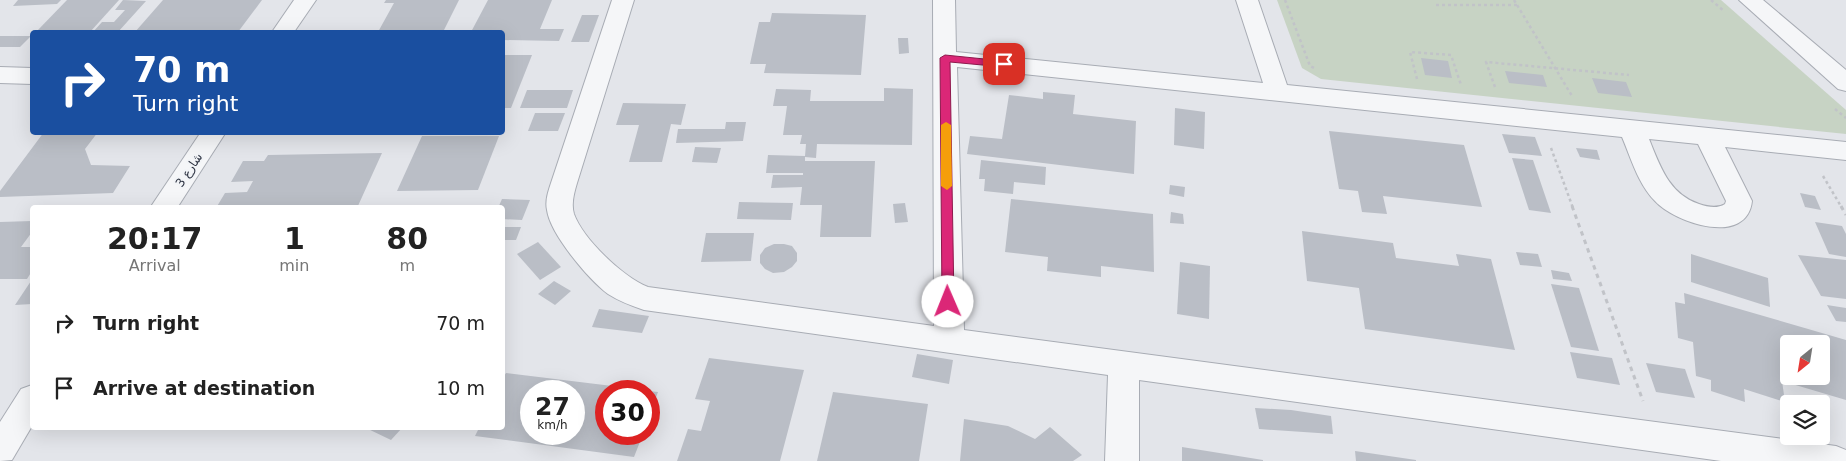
<!DOCTYPE html>
<meta charset="utf-8">
<style>
:root{--surface:#fff;--page:#f6f6f6;--text:#222;--muted:#767676}
body{margin:0;font-family:"DejaVu Sans","Noto Sans Arabic",sans-serif;background:var(--page);color:var(--text);height:100vh;display:flex;flex-direction:column;font-size:19px;white-space:nowrap}
*{box-sizing:border-box;margin:0}
p{font-size:16px;color:var(--muted)}
.icon{flex:none;width:28px;height:28px;fill:none;stroke:currentColor;stroke-width:2;stroke-linecap:round;stroke-linejoin:round}
.map{position:relative;flex:1;overflow:hidden}
.details{position:absolute;left:30px;top:205px;width:475px;height:225px;display:flex;flex-direction:column;background:var(--surface);border-radius:5px;box-shadow:0 5px 20px #0002}
.details>*{flex:none}
.banner{position:absolute;left:30px;top:30px;width:475px;height:105px;border-radius:5px;box-shadow:0 5px 20px #0002;background:#1a4fa0;color:#fff;overflow:hidden}
.needle{width:32px;rotate:210deg}
.tools{position:absolute;left:1780px;top:335px;display:grid;gap:10px}
.tools a{display:grid;place-items:center;width:50px;height:50px;border-radius:5px;background:var(--surface);box-shadow:0 5px 20px #0002;font-size:25px}
.speed{position:absolute;left:520px;top:380px;display:flex;gap:10px;font-size:25px;font-weight:700;text-align:center}
.speed>*{display:grid;place-content:center;width:65px;height:65px;border-radius:50%;background:var(--surface);box-shadow:0 5px 20px #0002;line-height:1}
.speed small{font-size:12px;font-weight:400}
.speed .limit{border:8px solid #d22;background:#fff;color:#111}
.pin{position:absolute;display:grid;place-items:center;width:42px;height:42px;color:#fff;margin:-21px;border-radius:10px;box-shadow:0 2px 8px #0006}
.me{position:absolute;width:55px;margin:-28px;rotate:359deg;stroke-linejoin:round;filter:drop-shadow(0 0 4px #0008)}
.turn{display:flex;align-items:center;gap:18px;height:105px;padding:0 20px;font-size:22px}
.turn .icon{width:65px;height:65px;stroke-width:2.5}
.turn b{display:block;font-size:35px;line-height:42px}
.eta{display:flex;justify-content:space-evenly;align-items:center;height:85px;text-align:center}
.eta b{font-size:30px;font-weight:800;line-height:35px}
ul{padding:0;list-style:none}
li{display:flex;align-items:center;gap:15px;height:65px;padding:0 20px}
li div{flex:1}
li b{display:block;font-size:19px}
li em{font-style:normal}
.map>svg:first-child{display:block}
.green{fill:#c7d3c4}
.building{fill:#babec6;fill-rule:evenodd}
.lines{fill:none;stroke-linecap:round;stroke-linejoin:round}
.minor-casing{stroke:#a8acb4;stroke-width:2}
.path-far1{stroke:#c1c3c8;stroke-width:2.5;stroke-dasharray:3 3;stroke-linecap:butt}
.path{stroke:#c1c3c8;stroke-width:3;stroke-dasharray:4.5 4.5;stroke-linecap:butt}
.minor{fill:#f5f6f8;fill-rule:evenodd}
.route{fill:#db2777;stroke:#8e194d}
.slow{fill:#f59e0b}
.labels{text-anchor:middle;dominant-baseline:central;stroke-width:4;stroke-linejoin:round;paint-order:stroke}
.street-label{font-size:12px;fill:#2c3241;stroke:#f2f4f7}
</style>
<div class="map">
<svg width="1846" height="461" viewBox="0 0 1846 461">
<rect width="100%" height="100%" fill="#e3e5ea"/>
<polygon class="green" points="1277,0 1721,0 1846,110 1846,134 1321,79 1302,68"/>
<g class="building">
<polygon points="18,0 61,0 57,4 13,6"/>
<polygon points="67,0 119,0 90,32 36,32"/>
<polygon points="123,0 146,1 118,32 93,32 102,22 114,22 125,10 115,10"/>
<polygon points="163,0 262,0 238,32 135,32"/>
<polygon points="386,0 459,0 443,32 378,32 394,3 384,3"/>
<polygon points="488,0 552,0 540,29 564,29 559,41 502,40 502,32 471,32"/>
<polygon points="772,13 866,15 861,75 764,73 766,64 750,64 759,22 770,22"/>
<polygon points="582,15 599,15 589,42 571,42"/>
<polygon points="0,36 31,36 20,47 0,47"/>
<polygon points="898,38 908,38 909,53 899,54"/>
<polygon points="502,55 532,55 511,108 502,108"/>
<polygon points="1421,58 1448,61 1452,78 1425,75"/>
<polygon points="1505,71 1543,75 1547,87 1509,83"/>
<polygon points="1592,78 1626,82 1632,97 1598,93"/>
<polygon points="884,88 913,89 912,145 817,144 816,158 805,157 805,161 875,161 871,237 820,237 822,205 800,205 802,187 771,188 773,175 803,175 803,173 766,173 768,155 805,156 806,144 800,144 802,135 783,135 787,106 773,106 776,89 811,90 810,101 884,101"/>
<polygon points="527,90 573,90 567,108 520,108"/>
<polygon points="1043,92 1075,95 1073,114 1136,121 1134,174 967,154 970,136 1002,139 1009,95 1043,99"/>
<polygon points="623,103 686,104 681,125 671,124 662,162 629,162 639,125 616,125"/>
<polygon points="1175,108 1205,112 1204,149 1174,145"/>
<polygon points="535,113 565,113 558,131 528,131"/>
<polygon points="726,122 746,122 743,141 676,143 678,129 725,129"/>
<polygon points="1329,131 1464,145 1482,207 1383,196 1387,214 1362,212 1358,191 1339,189"/>
<polygon points="44,132 98,132 85,149 91,165 130,166 113,193 0,197 0,191"/>
<polygon points="1502,134 1535,137 1542,156 1509,153"/>
<polygon points="422,136 499,136 478,190 397,191"/>
<polygon points="695,147 721,148 717,163 692,162"/>
<polygon points="1576,148 1597,150 1600,160 1580,157"/>
<polygon points="382,153 357,208 216,208 225,193 247,192 253,181 231,182 243,161 264,161 268,155"/>
<polygon points="1512,158 1533,160 1551,213 1529,210"/>
<polygon points="981,160 1046,167 1045,185 1014,182 1013,194 984,191 985,179 979,179"/>
<polygon points="1170,185 1185,187 1184,197 1169,194"/>
<polygon points="1800,193 1815,196 1821,210 1805,207"/>
<polygon points="502,199 530,200 522,220 502,219 502,208 498,208"/>
<polygon points="1011,199 1153,214 1154,272 1101,266 1101,277 1047,271 1048,257 1005,252"/>
<polygon points="739,202 793,203 791,220 737,219"/>
<polygon points="905,203 908,222 895,223 893,204"/>
<polygon points="1171,212 1183,214 1184,224 1170,223"/>
<polygon points="32,221 32,232 21,247 32,247 32,271 27,279 0,279 0,222"/>
<polygon points="1815,222 1842,226 1846,234 1846,257 1829,254"/>
<polygon points="502,227 521,227 516,240 502,240"/>
<polygon points="1302,231 1393,243 1396,258 1459,266 1456,254 1491,259 1515,350 1365,329 1359,288 1307,281"/>
<polygon points="706,233 754,233 751,261 701,262"/>
<polygon points="538,242 561,267 540,280 517,254"/>
<polygon points="774,244 784,244 792,246 797,253 797,261 792,267 784,272 773,273 765,269 760,263 760,255 765,248"/>
<polygon points="1516,252 1538,254 1542,267 1520,265"/>
<polygon points="1691,254 1768,278 1770,307 1691,282"/>
<polygon points="1798,255 1846,260 1846,299 1821,296"/>
<polygon points="1180,262 1210,266 1209,319 1177,314"/>
<polygon points="1551,270 1569,273 1572,281 1553,279"/>
<polygon points="31,281 32,281 32,304 15,305"/>
<polygon points="554,281 571,291 555,305 538,294"/>
<polygon points="1551,284 1579,288 1599,351 1571,347"/>
<path d="M1684 293 1846 340V400L1782 381 1785 402 1744 389 1745 402 1711 391V380L1696 376 1693 342 1678 338 1675 302 1685 304ZM1789 344H1821V376H1789Z"/>
<polygon points="1827,305 1846,308 1846,322 1836,321"/>
<polygon points="599,309 649,316 642,333 592,327"/>
<polygon points="1570,352 1612,358 1620,385 1577,378"/>
<polygon points="917,354 953,360 949,384 912,377"/>
<polygon points="709,358 804,370 780,461 677,461 688,429 701,431 710,401 695,399"/>
<polygon points="1646,363 1685,369 1695,398 1656,392"/>
<path d="M506 373 645 390 606 391V434H643L634 457 475 436 479 428H502V379ZM531 391H574V434H531Z"/>
<polygon points="649,391 658,392 649,417"/>
<polygon points="833,392 928,404 919,461 817,461"/>
<polygon points="1255,408 1291,410 1331,416 1333,434 1259,429"/>
<polygon points="964,419 1008,426 1035,439 1050,427 1082,455 1073,461 960,461"/>
<polygon points="366,428 402,428 391,440"/>
<polygon points="1182,447 1263,460 1263,461 1182,461"/>
<polygon points="1355,451 1416,460 1416,461 1356,461"/>
</g>
<g class="lines">
<g class="minor-casing">
<g id="minor">
<polygon points="294,0 316,0 294,32 272,32"/>
<path d="M612 0H634L577 183C574 193 571 204 574 214 583 239 623 277 648 287L934 326 933 0H955L956 52 1263 83 1236 0H1258L1287 85 1846 142V160L1725 147 1752 201C1747 247 1675 223 1655 201 1638 184 1631 158 1622 137L957 67 964 330 1836 446 1846 450V461H1721L1139 380V461H1105L1108 375 644 310C632 306 619 301 608 294 589 280 550 234 547 210 545 201 548 192 551 183ZM1649 139 1698 144 1726 201 1725 204C1717 209 1708 207 1699 204 1669 194 1660 166 1649 139Z"/>
<polygon points="1739,0 1763,0 1846,70 1846,91 1838,89"/>
<polygon points="0,67 32,68 32,84 0,83"/>
<polygon points="201,132 226,132 177,208 150,208"/>
<polygon points="32,385 32,426 12,460 0,461 0,422 21,389"/>
</g>
</g>
<g class="path-far1">
<polyline points="1285,0 1310,66 1314,68"/>
<polyline points="1514,0 1572,96"/>
<polyline points="1711,0 1724,11"/>
<polyline points="1436,5 1517,5"/>
<polyline points="1417,79 1410,52 1451,55 1461,85"/>
<polyline points="1495,87 1486,62 1629,75"/>
<polyline points="1835,109 1846,118"/>
<polyline points="1551,148 1573,208"/>
<polyline points="1823,176 1842,208"/>
</g>
<g class="path">
<polyline points="1572,206 1643,401"/>
<polyline points="1841,206 1846,215"/>
</g>
<use href="#minor" class="minor"/>
</g>
<polygon class="route" points="945,55 1004,61 1009,64 1004,67 950,62 954,302 952,306 944,306 942,302 940,58"/>
<polygon class="slow" points="946,122 951,125 952,186 947,190 941,186 941,125"/>
<g class="labels">
<g class="street-label">
<text transform="translate(189 170) rotate(-56)">شارع 3</text>
</g>
</g>
</svg>
<div class="tools">
<a><svg class="needle" viewBox="-14 -14 28 28"><path d="M0-13l5 13h-10z" fill="#e53935"/><path d="M0 13l5-13h-10z" fill="#767676"/></svg></a>
<a><svg class="icon" aria-label="layers" viewBox="0 0 24 24"><path d="M12 4l9 5-9 5-9-5zM3 14l9 5 9-5"/></svg></a>
</div>
<div class="speed"><div>27<small>km/h</small></div><div class="limit">30</div></div>
<div class="pin" style="left:1004px;top:64px;background:#d93025"><svg class="icon" aria-label="arrive" viewBox="0 0 24 24"><path d="M6 21V4h12l-3 4 3 4H6"/></svg></div>
<svg class="me" style="left:948px;top:302px" viewBox="-20 -20 40 40"><circle r="19" fill="#fff"/><path d="M0-13L10 11 0 6-10 11z" fill="#db2777"/></svg>
<div class="banner">
<div class="turn"><svg class="icon" aria-label="right" viewBox="0 0 24 24"><path d="M7 20v-9h11M14 6l5 5-5 5"/></svg><div><b>70 m</b>Turn right</div></div>
</div>
<section class="details">
<div class="eta">
<div><b>20:17</b><p>Arrival</p></div>
<div><b>1</b><p>min</p></div>
<div><b>80</b><p>m</p></div>
</div>
<ul>
<li><svg class="icon" aria-label="right" viewBox="0 0 24 24"><path d="M7 20v-9h11M14 6l5 5-5 5"/></svg><div><b>Turn right</b></div><em>70 m</em></li>
<li><svg class="icon" aria-label="arrive" viewBox="0 0 24 24"><path d="M6 21V4h12l-3 4 3 4H6"/></svg><div><b>Arrive at destination</b></div><em>10 m</em></li>
</ul>
</section>
</div>
